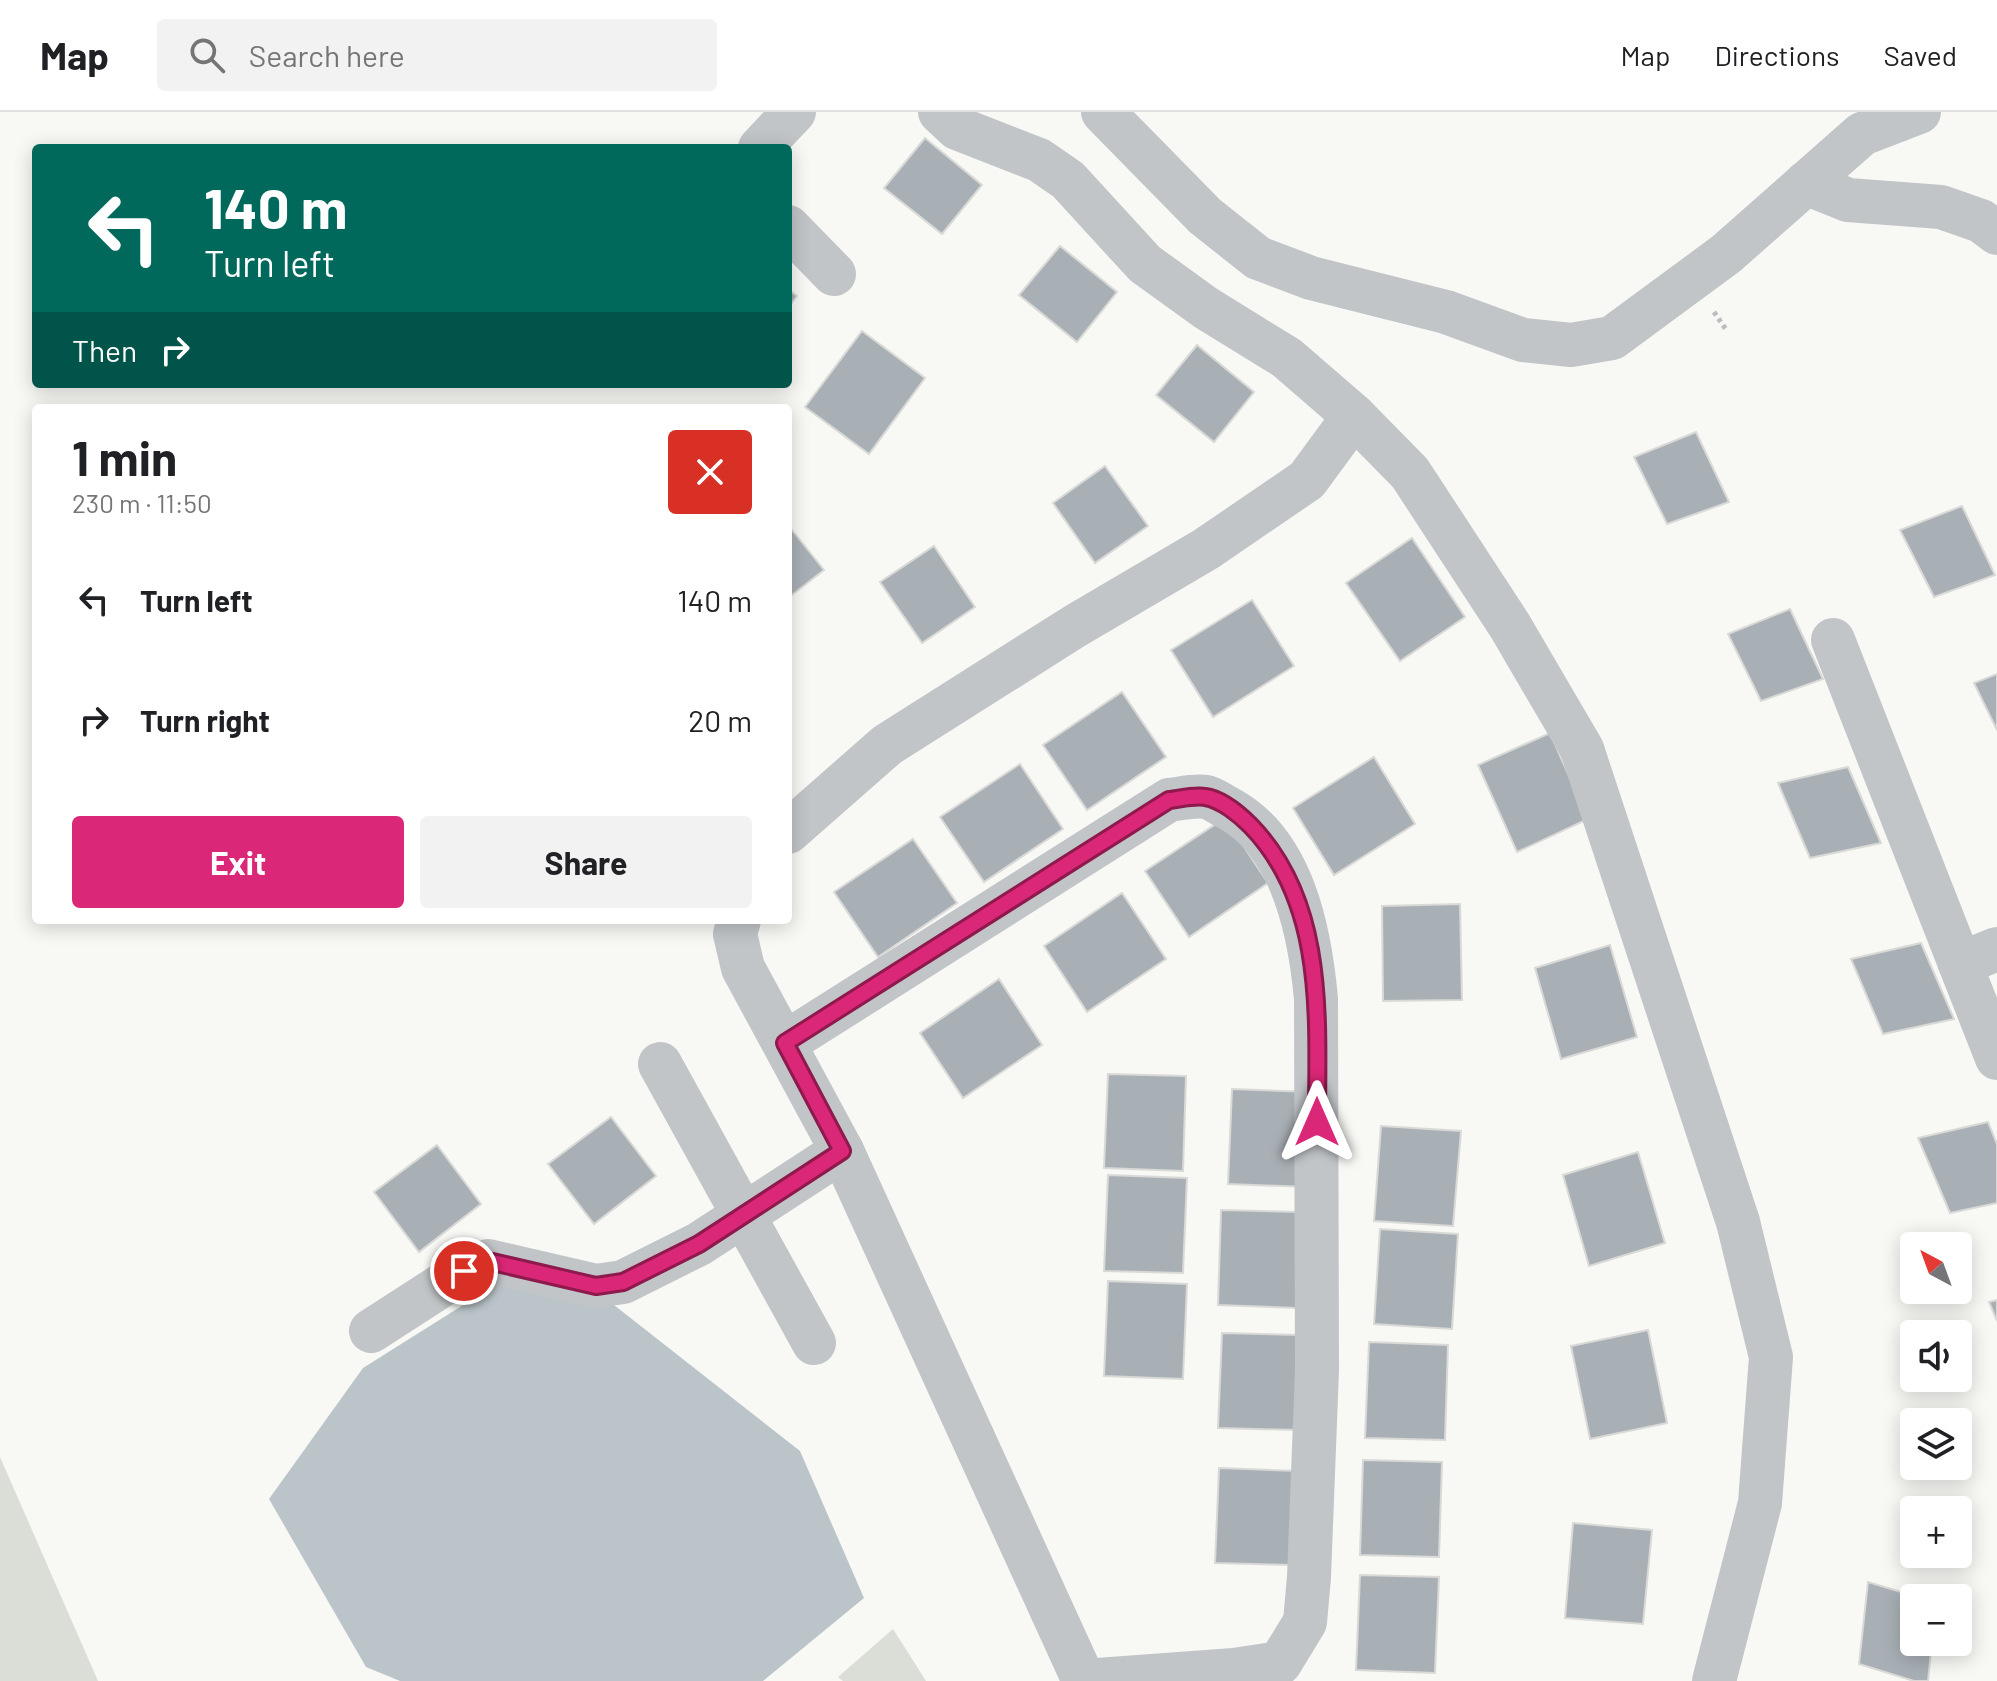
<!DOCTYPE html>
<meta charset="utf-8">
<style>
:root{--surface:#fff;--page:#f2f2f2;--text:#202124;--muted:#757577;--line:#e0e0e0;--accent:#db2777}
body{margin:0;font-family:Barlow,sans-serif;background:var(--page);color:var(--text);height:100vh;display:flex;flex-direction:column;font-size:30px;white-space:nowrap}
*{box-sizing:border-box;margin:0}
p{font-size:26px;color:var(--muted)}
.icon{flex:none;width:44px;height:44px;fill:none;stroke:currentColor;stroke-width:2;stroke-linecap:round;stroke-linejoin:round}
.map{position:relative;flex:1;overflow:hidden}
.drawer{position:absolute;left:32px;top:292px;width:760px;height:520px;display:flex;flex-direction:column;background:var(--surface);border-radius:8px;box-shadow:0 4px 20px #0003}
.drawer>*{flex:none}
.hud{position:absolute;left:32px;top:32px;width:760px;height:244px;border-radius:8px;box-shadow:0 4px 20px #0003;background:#00695c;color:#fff;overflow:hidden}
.needle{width:52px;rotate:319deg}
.controls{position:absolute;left:1900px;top:1120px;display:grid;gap:16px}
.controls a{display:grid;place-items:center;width:72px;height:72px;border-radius:8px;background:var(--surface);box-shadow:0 4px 20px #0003;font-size:40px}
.pin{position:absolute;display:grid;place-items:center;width:68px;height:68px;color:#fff;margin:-34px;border:4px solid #fff;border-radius:50%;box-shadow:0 2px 8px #0007}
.me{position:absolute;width:88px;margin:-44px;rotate:0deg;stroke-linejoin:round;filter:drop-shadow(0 0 6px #0008)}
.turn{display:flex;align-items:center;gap:28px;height:168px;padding:0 40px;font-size:36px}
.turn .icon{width:104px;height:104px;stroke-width:2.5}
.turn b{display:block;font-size:56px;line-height:68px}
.then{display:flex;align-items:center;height:76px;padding:0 40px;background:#0003;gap:16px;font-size:30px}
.round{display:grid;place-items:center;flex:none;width:84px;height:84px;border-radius:8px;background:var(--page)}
.headline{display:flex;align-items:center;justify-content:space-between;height:136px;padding:0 40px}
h1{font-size:48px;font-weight:700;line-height:60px}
.button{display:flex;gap:16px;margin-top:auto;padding:16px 40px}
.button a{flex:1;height:92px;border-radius:8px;background:var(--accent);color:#fff;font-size:32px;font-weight:700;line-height:92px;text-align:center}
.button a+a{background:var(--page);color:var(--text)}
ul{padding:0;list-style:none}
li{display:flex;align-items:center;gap:24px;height:120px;padding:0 40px}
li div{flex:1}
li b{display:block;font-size:30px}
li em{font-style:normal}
header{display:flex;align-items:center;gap:48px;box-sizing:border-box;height:112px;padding:0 40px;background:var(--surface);border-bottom:2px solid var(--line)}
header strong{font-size:38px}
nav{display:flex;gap:44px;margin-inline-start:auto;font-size:28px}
.search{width:560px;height:72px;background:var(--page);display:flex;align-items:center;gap:20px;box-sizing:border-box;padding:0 28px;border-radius:8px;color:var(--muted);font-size:30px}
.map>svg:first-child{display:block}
.green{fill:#daded6}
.water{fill:#bbc5c9}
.building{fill:#a9b0b5;stroke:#d9d9d7;stroke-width:2}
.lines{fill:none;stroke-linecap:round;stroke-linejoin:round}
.path{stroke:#bbbec0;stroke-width:5;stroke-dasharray:4 4;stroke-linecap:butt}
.minor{stroke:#c1c5c8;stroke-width:44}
.route-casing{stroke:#8e194d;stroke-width:20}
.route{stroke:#db2777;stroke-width:14}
</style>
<header>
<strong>Map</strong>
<div class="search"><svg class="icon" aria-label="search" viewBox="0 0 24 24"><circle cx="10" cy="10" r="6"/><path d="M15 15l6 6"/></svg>Search here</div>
<nav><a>Map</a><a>Directions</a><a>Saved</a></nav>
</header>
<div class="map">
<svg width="1997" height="1569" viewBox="0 0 1997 1569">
<rect width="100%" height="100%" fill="#f8f8f5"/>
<g class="green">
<polygon points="0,1345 98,1569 0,1569"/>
<polygon points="893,1517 926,1569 843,1569 838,1565"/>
</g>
<polygon class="water" points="514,1161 614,1193 800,1339 864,1486 763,1569 400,1569 366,1555 269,1387 363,1256"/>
<g class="building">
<polygon points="925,26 982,73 942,122 884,76"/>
<polygon points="1060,134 1117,180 1077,230 1019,183"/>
<polygon points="788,177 797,184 788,196"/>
<polygon points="862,219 925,266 869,342 805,295"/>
<polygon points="1197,233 1254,280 1214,330 1156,283"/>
<polygon points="1696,320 1729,390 1667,412 1634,345"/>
<polygon points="1105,354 1148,414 1095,451 1053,391"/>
<polygon points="1962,394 1995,463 1934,485 1900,418"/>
<polygon points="788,413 824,458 788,486"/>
<polygon points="1412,426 1465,505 1400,549 1346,471"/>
<polygon points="934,434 975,495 922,531 880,470"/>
<polygon points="1252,488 1294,554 1213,605 1171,538"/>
<polygon points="1790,497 1823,567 1761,589 1728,522"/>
<polygon points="1997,562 1997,618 1974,571"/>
<polygon points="1122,580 1166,645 1087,698 1043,633"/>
<polygon points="1550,621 1588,707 1517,740 1478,653"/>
<polygon points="1374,645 1415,712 1334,763 1293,696"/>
<polygon points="1020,652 1063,717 984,770 940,705"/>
<polygon points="1848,655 1881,731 1810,746 1778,671"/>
<polygon points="1225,706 1268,771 1189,825 1145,759"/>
<polygon points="913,727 957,791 878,845 834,780"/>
<polygon points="1122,781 1166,847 1087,900 1044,834"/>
<polygon points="1460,792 1462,888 1383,889 1382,794"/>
<polygon points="1921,831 1954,907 1883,922 1851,847"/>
<polygon points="1610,833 1637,925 1561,947 1535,856"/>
<polygon points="999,867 1042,933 963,986 920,921"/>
<polygon points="1108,962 1186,964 1183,1059 1104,1056"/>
<polygon points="1232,977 1310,980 1307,1075 1228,1072"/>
<polygon points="611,1005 656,1064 594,1112 548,1052"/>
<polygon points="1988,1010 1997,1032 1997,1091 1950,1101 1918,1026"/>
<polygon points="1381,1014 1461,1019 1453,1114 1374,1109"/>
<polygon points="437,1033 481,1092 419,1140 374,1080"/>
<polygon points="1638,1040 1665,1131 1589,1154 1563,1063"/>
<polygon points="1108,1063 1187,1066 1183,1161 1104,1159"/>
<polygon points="1221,1098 1300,1100 1296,1196 1218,1193"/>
<polygon points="1380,1117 1458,1122 1452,1217 1374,1212"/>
<polygon points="1108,1169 1187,1172 1183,1267 1104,1264"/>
<polygon points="1997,1188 1997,1209 1989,1190"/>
<polygon points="1648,1218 1667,1311 1590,1327 1571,1234"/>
<polygon points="1222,1221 1301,1223 1296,1318 1218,1316"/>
<polygon points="1369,1230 1448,1233 1445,1328 1365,1326"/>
<polygon points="1363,1348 1442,1350 1439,1445 1360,1443"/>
<polygon points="1219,1356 1298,1359 1294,1453 1215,1451"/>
<polygon points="1573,1411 1652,1418 1643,1512 1565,1506"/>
<polygon points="1360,1463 1439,1465 1435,1561 1356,1558"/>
<polygon points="1868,1470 1921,1486 1914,1486 1914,1530 1932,1530 1928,1569 1914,1569 1859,1552"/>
</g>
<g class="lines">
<polyline class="path" points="1714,200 1727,219"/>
<g class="minor">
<polyline points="940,0 957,16 1039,48 1068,68 1145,152 1206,196 1287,246 1354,304 1410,361 1510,514 1582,637 1738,1110 1771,1245 1760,1391 1714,1569"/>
<polyline points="1103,0 1205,104 1258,146 1311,166 1446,200 1523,228 1571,233 1612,226 1726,142 1862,22 1919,0"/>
<polyline points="760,36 794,0"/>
<polyline points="1806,71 1848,88 1941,95 1981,109 1997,121"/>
<polyline points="788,115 834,162"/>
<polyline points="1833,528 1997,946"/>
<polyline points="788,720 887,633 1075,514 1206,437 1307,368 1354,304"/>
<polyline points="739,808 735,822 743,856 842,1039 1084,1569"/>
<polyline points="1960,852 1997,837"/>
<path d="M785 931 1169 688C1179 687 1195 683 1206 685 1213 686 1221 693 1228 696 1293 731 1310 820 1316 887L1317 1258 1309 1465 1305 1510 1280 1551 1234 1558 1084 1569"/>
<polyline points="660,952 814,1231"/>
<polyline points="371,1219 464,1159 488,1149 596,1174 623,1170 699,1132 842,1039"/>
</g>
</g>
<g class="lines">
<g class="route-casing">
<path id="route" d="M464 1159 488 1149 596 1174 623 1170 699 1132 842 1039 785 931 1169 688C1179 687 1195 683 1205 685 1221 687 1240 703 1251 714 1327 793 1317 909 1317 1010"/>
</g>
<use href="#route" class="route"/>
</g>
</svg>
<div class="controls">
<a><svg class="needle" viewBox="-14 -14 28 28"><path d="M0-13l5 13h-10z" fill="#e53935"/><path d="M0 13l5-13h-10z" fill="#757577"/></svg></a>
<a><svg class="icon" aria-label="sound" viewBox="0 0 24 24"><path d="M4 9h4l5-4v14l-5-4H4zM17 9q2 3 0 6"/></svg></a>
<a><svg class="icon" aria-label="layers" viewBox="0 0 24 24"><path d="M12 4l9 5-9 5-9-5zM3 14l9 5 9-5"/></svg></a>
<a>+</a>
<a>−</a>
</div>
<div class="pin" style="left:464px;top:1159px;background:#d93025"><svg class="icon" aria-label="arrive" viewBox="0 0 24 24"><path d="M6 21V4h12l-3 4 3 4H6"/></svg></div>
<svg class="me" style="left:1317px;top:1010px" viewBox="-20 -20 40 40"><path d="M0-17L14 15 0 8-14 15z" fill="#db2777" stroke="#fff" stroke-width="4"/></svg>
<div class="hud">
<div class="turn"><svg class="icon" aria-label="left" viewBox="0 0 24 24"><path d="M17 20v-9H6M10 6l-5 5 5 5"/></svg><div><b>140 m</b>Turn left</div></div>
<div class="then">Then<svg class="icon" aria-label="right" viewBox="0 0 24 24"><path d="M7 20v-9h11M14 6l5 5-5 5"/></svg></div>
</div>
<section class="drawer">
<div class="headline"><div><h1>1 min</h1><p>230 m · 11:50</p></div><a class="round" style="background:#d93025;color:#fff"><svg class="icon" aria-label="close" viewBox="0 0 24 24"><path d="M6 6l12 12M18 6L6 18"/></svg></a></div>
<ul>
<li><svg class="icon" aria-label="left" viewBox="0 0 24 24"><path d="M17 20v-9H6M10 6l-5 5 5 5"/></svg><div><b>Turn left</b></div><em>140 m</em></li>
<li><svg class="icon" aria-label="right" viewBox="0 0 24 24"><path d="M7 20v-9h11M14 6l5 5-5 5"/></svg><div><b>Turn right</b></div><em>20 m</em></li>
</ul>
<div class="button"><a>Exit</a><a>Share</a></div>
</section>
</div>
